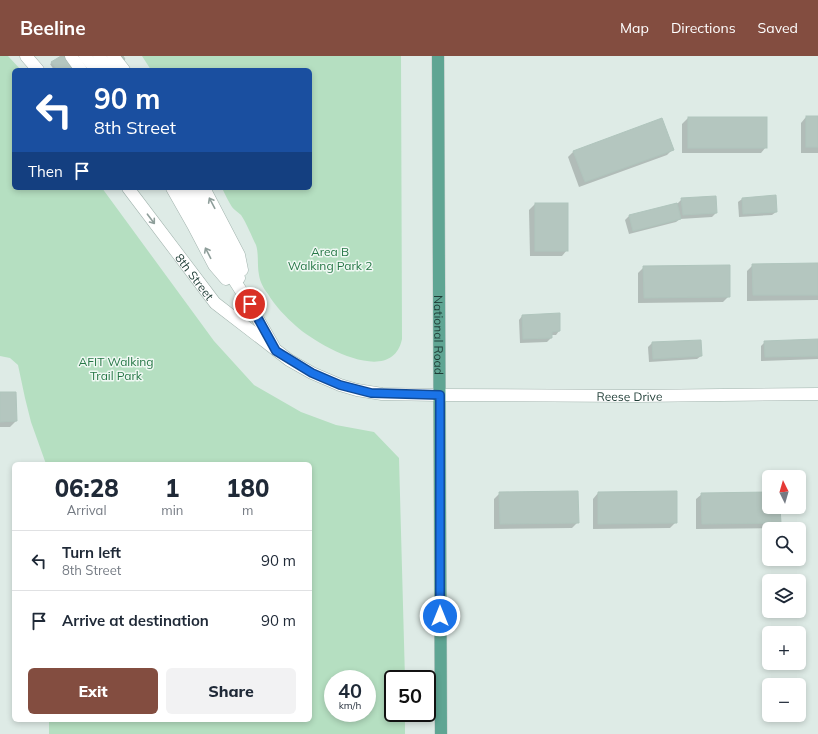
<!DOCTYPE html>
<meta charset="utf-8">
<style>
:root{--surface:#fff;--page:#f2f2f3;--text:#1f2937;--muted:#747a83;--line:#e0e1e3;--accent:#834d40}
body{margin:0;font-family:Mulish,sans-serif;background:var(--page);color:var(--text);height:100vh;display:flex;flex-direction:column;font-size:15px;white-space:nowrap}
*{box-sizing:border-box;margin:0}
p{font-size:13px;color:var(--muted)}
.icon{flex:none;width:22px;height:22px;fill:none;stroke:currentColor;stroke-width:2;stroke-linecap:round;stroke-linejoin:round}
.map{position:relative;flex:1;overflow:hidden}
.drawer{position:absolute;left:12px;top:406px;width:300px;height:260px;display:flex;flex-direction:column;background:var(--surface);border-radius:6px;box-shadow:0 2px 6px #0003}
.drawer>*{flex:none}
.guide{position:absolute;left:12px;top:12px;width:300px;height:122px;border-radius:6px;box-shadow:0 2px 6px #0003;background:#1a4fa0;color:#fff;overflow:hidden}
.needle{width:26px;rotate:355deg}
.buttons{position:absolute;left:762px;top:414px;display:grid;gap:8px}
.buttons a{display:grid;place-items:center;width:44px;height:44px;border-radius:6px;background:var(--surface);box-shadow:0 2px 6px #0003;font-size:20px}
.speed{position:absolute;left:324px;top:614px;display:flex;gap:8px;font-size:20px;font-weight:700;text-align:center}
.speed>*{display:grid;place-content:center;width:52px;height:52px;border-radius:50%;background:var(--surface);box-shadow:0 2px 6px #0003;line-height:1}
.speed small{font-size:10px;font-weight:400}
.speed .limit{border:2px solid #111;border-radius:6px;background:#fff;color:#111}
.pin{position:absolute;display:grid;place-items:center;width:34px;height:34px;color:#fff;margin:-17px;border:2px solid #fff;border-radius:50%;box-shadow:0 1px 4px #0007}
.me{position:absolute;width:44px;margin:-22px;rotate:0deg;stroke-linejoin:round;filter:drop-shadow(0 0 3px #0008)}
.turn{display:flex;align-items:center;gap:14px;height:84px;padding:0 16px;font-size:18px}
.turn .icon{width:52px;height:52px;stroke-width:2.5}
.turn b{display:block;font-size:28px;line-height:34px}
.then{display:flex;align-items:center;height:38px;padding:0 16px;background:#0003;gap:8px;font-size:15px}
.eta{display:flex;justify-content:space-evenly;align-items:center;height:68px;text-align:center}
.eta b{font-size:24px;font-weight:800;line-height:28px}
.action{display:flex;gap:8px;margin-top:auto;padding:8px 16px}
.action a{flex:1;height:46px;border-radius:6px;background:var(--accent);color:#fff;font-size:16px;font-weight:800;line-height:46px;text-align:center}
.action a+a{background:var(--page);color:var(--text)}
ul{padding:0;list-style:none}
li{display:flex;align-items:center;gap:12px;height:60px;padding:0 16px;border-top:1px solid var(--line)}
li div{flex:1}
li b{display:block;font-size:15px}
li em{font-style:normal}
header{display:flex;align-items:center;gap:24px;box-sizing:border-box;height:56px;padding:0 20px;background:var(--accent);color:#fff}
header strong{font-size:19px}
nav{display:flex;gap:22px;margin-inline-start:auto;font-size:14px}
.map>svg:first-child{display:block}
.green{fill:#b5dfc1;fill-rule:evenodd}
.shadow{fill:#0003}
.building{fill:#b4c6bf;stroke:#b0c5bd}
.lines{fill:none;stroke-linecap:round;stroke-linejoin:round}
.minor-casing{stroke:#a1b3ad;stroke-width:13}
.major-casing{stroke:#c0c8c6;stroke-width:13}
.minor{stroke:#fff;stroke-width:12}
.major{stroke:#5fa593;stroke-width:12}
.oneway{stroke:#8e9e9a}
.route-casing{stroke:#114b97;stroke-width:10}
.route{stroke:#1a73e8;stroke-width:7}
.labels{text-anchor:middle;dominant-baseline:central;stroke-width:3;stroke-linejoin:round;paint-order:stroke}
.park-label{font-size:12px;fill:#257645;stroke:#eff8f3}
.street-label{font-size:12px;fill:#1e3c35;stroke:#eff8f3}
</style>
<header>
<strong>Beeline</strong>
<nav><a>Map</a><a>Directions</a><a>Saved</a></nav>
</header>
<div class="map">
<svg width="818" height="678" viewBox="0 0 818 678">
<rect width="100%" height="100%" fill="#deebe6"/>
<g class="green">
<path d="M0 0H8L21 14H14V132H102L214 285 254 329 301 356 336 369 374 376 399 402 405 623H393V657H405V678H49V664H310V408H46L31 366 25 342 18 309 10 302 0 300ZM333 623H367V657H333Z"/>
<path d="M142 0H401L402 283C392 332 317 289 296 270 286 261 275 250 268 238 264 233 260 226 259 219 257 210 259 198 256 189 252 181 246 166 241 159 238 156 234 154 232 151 228 145 225 138 222 132H310V14H151Z"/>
</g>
<g class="shadow">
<polygon points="63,0 122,0 114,14 54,14 50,8"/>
<polygon points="806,61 818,61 818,97 801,97 801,67"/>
<polygon points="688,62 766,62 766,91 761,97 682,97 682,68"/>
<polygon points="673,93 667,99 579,131 568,101 574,95"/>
<polygon points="775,140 776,156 772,159 739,161 738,146 742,143"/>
<polygon points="682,143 716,157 712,161 680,163 676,166 629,178 625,164 629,160 678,147"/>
<polygon points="535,148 567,194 562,200 530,200 529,154"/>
<polygon points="818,208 818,244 747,245 747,215 753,209"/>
<polygon points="644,211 729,240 723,246 638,247 638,217"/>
<polygon points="522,260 559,275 556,279 551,279 551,282 547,286 520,287 519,264"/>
<polygon points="818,284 818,303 761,305 761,290 765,286"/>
<polygon points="652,287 701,300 697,303 649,306 648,291"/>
<polygon points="0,337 16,365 10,371 0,371"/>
<polygon points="500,437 578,466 572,472 494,473 494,443"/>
<polygon points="598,437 676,466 670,472 593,473 593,443"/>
<polygon points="769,437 769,451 779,451 780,467 774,472 696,473 696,443 702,438"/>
</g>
<g class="building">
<polygon points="61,0 123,0 125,3 115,14 57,14 51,6"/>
<rect x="806" y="60" width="12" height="31"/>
<rect x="688" y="61" width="79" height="31"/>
<polygon points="662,62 674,94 585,126 573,95"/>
<polygon points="776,139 777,156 743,158 742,142"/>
<polygon points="716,140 717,157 683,159 681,142"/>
<rect x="535" y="147" width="33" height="48"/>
<polygon points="677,147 681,163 633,175 629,159"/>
<polygon points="818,207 818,239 753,239 752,208"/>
<polygon points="730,209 730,241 644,242 643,210"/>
<polygon points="560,257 560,275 552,276 552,282 523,283 522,259"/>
<polygon points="818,283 818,300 765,301 764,285"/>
<polygon points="701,284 702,300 653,303 652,286"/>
<polygon points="0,336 16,336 17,365 0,366"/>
<polygon points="578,435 579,467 500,468 499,436"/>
<polygon points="677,435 677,467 598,468 598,436"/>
<polygon points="769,436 769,451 780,451 781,467 702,468 701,437"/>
</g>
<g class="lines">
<g class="minor-casing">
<g id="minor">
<polyline points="26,0 38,14"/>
<polyline points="71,0 81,14"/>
<polyline points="85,0 96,14"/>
<polyline points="99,0 110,14"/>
<polyline points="113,0 124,14"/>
<path id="s1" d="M128 132 215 247 289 304 312 317 340 329 357 334 382 338 440 339 637 340 818 338"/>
<polyline points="172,132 193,169 214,209 226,223"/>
<polyline points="183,132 201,164 224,208 250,249 274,291"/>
<polyline points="193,132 231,203 239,222"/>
<polyline points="204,132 239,199 242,214"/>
</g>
</g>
<g class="major-casing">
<g id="major">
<path id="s2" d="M438 0 441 678"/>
</g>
</g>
<use href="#minor" class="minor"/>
<use href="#major" class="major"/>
</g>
<defs><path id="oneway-shaft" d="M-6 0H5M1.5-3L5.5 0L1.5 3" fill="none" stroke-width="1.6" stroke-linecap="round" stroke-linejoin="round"/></defs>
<g class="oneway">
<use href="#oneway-shaft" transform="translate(212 147) rotate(-118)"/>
<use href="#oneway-shaft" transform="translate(151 163) rotate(53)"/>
<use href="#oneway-shaft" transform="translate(208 197) rotate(-117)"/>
</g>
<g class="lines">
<g class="route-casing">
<polyline id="route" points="250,248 276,295 312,317 340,329 371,337 440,339 440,560"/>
</g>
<use href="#route" class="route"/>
</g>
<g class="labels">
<g class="park-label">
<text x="330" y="195">Area B<tspan x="330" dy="14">Walking Park 2</tspan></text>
<text x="116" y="305">AFIT Walking<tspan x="116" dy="14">Trail Park</tspan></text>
</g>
<g class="street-label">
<text stroke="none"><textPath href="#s1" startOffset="111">8th Street</textPath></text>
<text stroke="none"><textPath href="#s2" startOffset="279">National Road</textPath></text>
<text stroke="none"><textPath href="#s1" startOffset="585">Reese Drive</textPath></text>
</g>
</g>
</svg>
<div class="buttons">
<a><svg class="needle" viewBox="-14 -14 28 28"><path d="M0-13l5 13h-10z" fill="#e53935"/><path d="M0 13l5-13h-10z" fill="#747a83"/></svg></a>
<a><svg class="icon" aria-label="search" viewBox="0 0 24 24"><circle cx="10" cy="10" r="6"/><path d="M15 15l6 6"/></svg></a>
<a><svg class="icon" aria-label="layers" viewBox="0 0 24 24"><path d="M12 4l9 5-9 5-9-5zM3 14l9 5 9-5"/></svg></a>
<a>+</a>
<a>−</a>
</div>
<div class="speed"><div>40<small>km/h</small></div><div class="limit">50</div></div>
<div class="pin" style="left:250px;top:248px;background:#d93025"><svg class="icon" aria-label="arrive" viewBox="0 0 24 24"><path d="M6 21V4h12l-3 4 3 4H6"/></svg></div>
<svg class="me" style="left:440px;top:560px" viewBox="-20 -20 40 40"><circle r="17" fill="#1a73e8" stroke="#fff" stroke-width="3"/><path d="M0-11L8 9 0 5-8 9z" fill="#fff"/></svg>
<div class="guide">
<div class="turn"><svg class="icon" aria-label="left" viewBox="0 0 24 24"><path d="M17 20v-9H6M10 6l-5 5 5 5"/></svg><div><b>90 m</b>8th Street</div></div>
<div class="then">Then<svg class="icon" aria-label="arrive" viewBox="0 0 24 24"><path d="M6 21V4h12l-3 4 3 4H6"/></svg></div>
</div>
<section class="drawer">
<div class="eta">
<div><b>06:28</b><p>Arrival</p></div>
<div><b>1</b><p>min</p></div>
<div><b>180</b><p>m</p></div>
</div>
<ul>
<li><svg class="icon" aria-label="left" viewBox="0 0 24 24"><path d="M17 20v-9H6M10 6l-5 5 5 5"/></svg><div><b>Turn left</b><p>8th Street</p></div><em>90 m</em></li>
<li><svg class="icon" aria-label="arrive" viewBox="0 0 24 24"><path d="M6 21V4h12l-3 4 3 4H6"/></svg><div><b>Arrive at destination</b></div><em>90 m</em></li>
</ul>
<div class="action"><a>Exit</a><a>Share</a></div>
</section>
</div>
